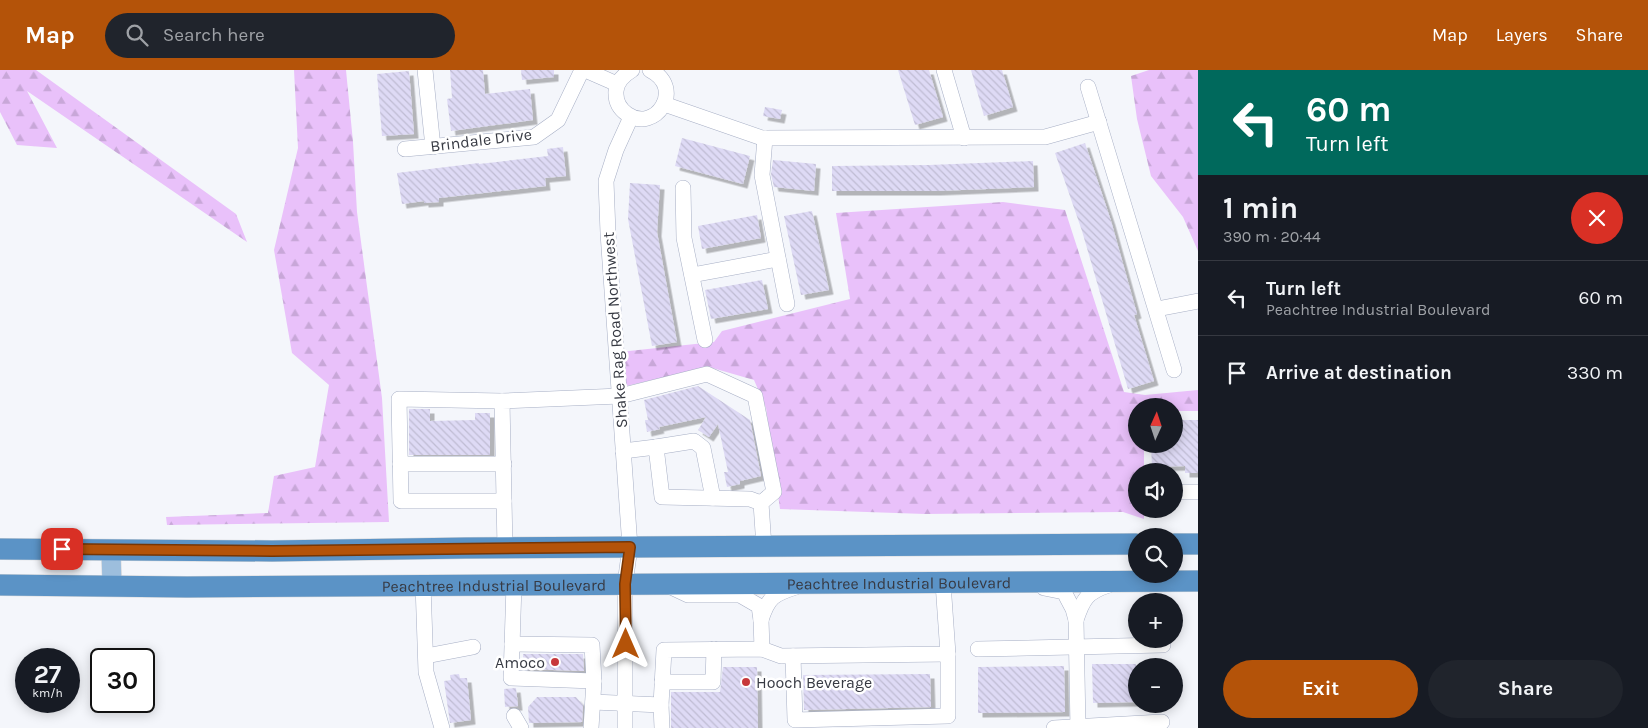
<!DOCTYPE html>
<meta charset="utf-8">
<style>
:root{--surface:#171b24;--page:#20242c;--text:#f1f3f6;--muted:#9ea1a6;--line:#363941;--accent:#b45309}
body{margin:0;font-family:Karla,sans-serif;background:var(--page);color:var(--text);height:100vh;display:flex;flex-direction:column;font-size:19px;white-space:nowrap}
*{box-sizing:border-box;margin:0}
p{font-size:16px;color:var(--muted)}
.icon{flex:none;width:28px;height:28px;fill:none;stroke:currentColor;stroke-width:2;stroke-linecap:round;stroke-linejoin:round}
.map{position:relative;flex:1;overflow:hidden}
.sheet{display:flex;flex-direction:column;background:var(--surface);width:450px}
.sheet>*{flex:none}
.guide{background:#00695c;color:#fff;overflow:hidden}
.needle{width:32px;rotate:3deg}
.buttons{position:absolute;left:1128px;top:328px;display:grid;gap:10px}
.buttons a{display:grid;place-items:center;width:55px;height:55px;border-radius:50%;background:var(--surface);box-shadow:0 2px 12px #0003;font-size:25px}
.speed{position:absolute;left:15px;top:578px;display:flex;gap:10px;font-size:25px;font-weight:700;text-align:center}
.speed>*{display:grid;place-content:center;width:65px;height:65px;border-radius:50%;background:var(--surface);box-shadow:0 2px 12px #0003;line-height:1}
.speed small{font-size:12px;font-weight:400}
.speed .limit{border:2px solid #111;border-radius:8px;background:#fff;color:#111}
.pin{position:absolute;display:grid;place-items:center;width:42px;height:42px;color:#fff;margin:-21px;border-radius:10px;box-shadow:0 2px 8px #0006}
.me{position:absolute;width:55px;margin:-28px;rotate:0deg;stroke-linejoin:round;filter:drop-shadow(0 0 4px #0008)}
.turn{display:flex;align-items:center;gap:18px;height:105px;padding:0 25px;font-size:22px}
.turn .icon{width:65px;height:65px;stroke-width:2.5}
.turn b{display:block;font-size:35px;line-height:42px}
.round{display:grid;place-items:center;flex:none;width:52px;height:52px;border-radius:26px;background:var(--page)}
.overview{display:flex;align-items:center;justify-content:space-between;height:85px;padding:0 25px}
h1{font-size:30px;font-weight:700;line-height:38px}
.primary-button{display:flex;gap:10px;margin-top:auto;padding:10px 25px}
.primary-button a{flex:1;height:58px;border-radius:30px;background:var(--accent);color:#fff;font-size:20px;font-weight:700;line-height:58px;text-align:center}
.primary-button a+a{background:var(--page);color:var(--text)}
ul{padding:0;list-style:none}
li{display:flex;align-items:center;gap:15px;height:75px;padding:0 25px;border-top:1px solid var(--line)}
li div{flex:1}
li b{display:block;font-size:19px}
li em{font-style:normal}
header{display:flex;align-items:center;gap:30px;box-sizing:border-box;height:70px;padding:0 25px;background:var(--accent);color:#fff}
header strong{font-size:24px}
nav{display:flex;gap:28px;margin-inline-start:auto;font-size:18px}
.search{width:350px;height:45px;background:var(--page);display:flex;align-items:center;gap:12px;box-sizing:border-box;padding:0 18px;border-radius:28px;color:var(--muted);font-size:19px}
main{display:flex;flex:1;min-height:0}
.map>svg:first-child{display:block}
.forest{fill:url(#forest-firs)}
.building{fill:url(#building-back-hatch);filter:url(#shadow)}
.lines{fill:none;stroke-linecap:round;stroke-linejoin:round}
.minor-casing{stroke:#a7afc5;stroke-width:16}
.major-casing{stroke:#d3d4d6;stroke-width:20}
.highway-casing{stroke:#d3d4d6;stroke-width:22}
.minor{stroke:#fff;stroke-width:15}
.major{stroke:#9dbedd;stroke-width:19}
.highway{stroke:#5b93c6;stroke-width:21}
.route-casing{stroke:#753606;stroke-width:12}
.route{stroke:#b45309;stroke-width:9}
.poi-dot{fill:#c7383b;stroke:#fff;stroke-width:2}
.labels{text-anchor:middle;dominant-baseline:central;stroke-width:5;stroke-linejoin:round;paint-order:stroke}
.street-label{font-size:16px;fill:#373a43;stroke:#fff}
.poi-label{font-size:16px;fill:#373a43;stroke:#fff;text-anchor:end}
</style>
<header>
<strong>Map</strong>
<div class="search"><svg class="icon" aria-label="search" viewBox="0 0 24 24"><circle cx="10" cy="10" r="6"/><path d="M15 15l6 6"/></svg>Search here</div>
<nav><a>Map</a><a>Layers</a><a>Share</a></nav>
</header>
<main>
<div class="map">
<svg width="1198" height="658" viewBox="0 0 1198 658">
<defs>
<pattern id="forest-firs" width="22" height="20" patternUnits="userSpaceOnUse" patternTransform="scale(1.25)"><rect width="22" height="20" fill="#e9c1fa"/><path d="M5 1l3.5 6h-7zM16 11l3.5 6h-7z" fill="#c8a7d8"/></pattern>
<pattern id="building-back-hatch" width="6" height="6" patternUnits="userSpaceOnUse" patternTransform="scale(1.25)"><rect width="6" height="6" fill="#dedaf5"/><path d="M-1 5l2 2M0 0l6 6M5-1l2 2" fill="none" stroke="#bfbcd3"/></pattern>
<filter id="shadow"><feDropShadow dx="4.5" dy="4.5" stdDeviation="0" flood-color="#0004"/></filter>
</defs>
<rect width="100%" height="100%" fill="#f4f6fb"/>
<g class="forest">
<polygon points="0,0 36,0 236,144 247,172 27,21 57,78 17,75 0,42"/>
<polygon points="294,0 346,0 353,72 357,142 382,328 389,452 167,455 166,447 268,443 274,406 315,397 329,315 292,283 274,180 298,78"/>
<polygon points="1149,0 1198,0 1198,181 1183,147 1151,106 1137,49 1131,6"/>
<polygon points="1003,132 1065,140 1124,322 1145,325 1198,320 1198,341 1174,341 1174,336 1136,336 1136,374 1144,374 1144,401 1136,401 1136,439 1144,439 1144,449 1123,442 925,444 780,439 766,338 754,310 709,297 613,319 610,283 714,272 722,261 850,229 836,143"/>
</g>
<g class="building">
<polygon points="450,0 483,0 485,24 530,19 533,50 451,61 447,29 452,28"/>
<polygon points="521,0 554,0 554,7 522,10"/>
<polygon points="898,0 929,0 943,47 915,55"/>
<polygon points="971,0 1002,0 1013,37 984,46"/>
<polygon points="409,1 414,64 382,66 377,4"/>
<polygon points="765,37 782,40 780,49 763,46"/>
<polygon points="682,68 750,86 743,114 675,96"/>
<polygon points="1085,73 1111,151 1137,244 1134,245 1154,311 1128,319 1082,161 1055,83"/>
<polygon points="563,77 566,106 545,108 546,116 439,128 439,132 424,133 424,131 402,134 397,103 479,93 479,94 548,86 547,79"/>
<polygon points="773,90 816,94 814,121 774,117 771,104"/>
<polygon points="1033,91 1034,117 936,121 832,121 832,96 929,95"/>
<polygon points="630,113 660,115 657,162 677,272 652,276 628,149"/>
<polygon points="812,141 829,220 801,225 784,146"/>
<polygon points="757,145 761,168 702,179 698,156"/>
<polygon points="762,210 768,239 711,249 705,220"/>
<polygon points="698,316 750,350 761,406 740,411 740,414 727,417 724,402 728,402 718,354 709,367 698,360 706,347 659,357 660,359 647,362 645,350 648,350 644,330"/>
<polygon points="409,339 430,339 430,351 475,350 475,343 490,343 490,385 409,385"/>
<polygon points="1174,350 1198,350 1198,403 1185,403 1185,396 1152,397 1151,374 1174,374"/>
<polygon points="523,584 583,584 584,601 523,599"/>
<polygon points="1092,594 1136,594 1136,632 1093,633"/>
<polygon points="1064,596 1065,642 978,643 978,597"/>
<polygon points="723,597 757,597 758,658 671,658 671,622 720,622"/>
<polygon points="459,604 460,608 467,608 471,650 450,653 444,611 451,610 450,605"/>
<polygon points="930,604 931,637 804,640 803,605"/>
<polygon points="516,618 518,636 505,637 504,619"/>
<polygon points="537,627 576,627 583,635 582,652 529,653 528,637"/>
</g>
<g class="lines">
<g class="minor-casing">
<g id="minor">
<polyline points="425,0 433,77"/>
<polyline points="585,0 617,14"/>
<path d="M632 0C622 6 615 13 616 24 616 32 620 39 627 44 655 64 686 18 650 0"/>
<polyline points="944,0 964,68"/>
<polyline points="1088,17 1174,300"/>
<polyline points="664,34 762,68 1045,67 1099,52"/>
<polyline points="765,68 762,105 787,234"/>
<polyline points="405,79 534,67 558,50 582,0"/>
<polyline points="683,118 684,168 705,270"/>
<polyline points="692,205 778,189"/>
<polyline points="1157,239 1198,231"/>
<polyline points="502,331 399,329 401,431 504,431"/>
<polyline points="656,377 694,371 703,378 713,428"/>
<polyline points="623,381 656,377 662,427 750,429 761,433"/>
<polyline points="400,394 504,394"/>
<polyline points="1174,422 1198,422"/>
<polyline points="505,478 502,331 620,326 707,304 755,326 774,422 761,433 764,477"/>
<polyline points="423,514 426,602 442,658"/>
<polyline points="514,514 511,608 594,611 591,658"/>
<polyline points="671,517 688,525 740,525 759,536 761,550 762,579"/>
<polyline points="1044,518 1064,522 1073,539 1076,550 1078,658"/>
<path d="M761 550C768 527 774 524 796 517"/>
<path d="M1076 550C1083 529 1087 522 1109 515"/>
<polyline points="512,574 592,575 594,611"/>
<polyline points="978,579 1163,575"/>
<polyline points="426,586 473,577"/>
<polyline points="793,586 795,650 948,646 948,584"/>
<polyline points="662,612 713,612 714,579"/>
<polyline points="593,632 661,635 664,580 762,579 781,586 948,584 943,513"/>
<polyline points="661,635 662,658"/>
<polyline points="514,646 521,658"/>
<polyline points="625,658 625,514 630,477 608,163 606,111 616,80 631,47"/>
<polyline points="1054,658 1162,652"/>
</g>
</g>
<g class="major-casing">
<polyline id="major" points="111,480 112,516"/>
</g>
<g class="highway-casing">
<g id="highway">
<polyline points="1174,474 1198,474"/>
<polyline points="0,479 272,481 466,478 1136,474"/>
<path id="s1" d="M0 515 187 517 1198 511"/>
</g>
</g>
<use href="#minor" class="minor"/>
<use href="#major" class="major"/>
<use href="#highway" class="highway"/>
</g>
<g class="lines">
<g class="route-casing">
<polyline id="route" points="62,479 272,481 630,477 625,514 626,574"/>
</g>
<use href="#route" class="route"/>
</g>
<g class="poi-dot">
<circle cx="555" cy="592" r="5"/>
<circle cx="746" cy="612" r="5"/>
</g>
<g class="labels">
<g class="street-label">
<text transform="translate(481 70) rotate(-7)">Brindale Drive</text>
<text transform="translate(615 260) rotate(-94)">Shake Rag Road Northwest</text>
<text stroke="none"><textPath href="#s1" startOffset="899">Peachtree Industrial Boulevard</textPath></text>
<text stroke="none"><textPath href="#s1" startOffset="494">Peachtree Industrial Boulevard</textPath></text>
</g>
<g class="poi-label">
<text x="545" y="592">Amoco</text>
<text x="756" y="612" text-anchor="start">Hooch Beverage</text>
</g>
</g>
</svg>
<div class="buttons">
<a><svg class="needle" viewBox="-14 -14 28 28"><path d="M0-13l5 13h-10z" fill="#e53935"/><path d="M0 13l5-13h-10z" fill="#9ea1a6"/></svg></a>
<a><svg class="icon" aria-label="sound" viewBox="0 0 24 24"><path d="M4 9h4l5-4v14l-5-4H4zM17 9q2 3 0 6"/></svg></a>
<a><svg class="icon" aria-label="search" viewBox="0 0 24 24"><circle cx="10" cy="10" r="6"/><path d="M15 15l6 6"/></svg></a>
<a>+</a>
<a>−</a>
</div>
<div class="speed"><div>27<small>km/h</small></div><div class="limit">30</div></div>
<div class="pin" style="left:62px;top:479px;background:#d93025"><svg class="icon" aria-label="arrive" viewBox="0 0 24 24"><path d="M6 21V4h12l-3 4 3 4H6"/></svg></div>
<svg class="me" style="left:626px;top:574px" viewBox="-20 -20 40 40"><path d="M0-17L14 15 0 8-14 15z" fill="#b45309" stroke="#fff" stroke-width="4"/></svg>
</div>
<section class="sheet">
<div class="guide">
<div class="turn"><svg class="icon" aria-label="left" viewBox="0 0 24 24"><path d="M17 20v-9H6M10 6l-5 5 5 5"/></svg><div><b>60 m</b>Turn left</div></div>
</div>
<div class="overview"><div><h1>1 min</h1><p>390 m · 20:44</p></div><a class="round" style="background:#d93025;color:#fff"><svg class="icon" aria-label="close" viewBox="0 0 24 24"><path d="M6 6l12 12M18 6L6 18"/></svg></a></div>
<ul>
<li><svg class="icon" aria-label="left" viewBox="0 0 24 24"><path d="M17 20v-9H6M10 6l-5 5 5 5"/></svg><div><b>Turn left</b><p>Peachtree Industrial Boulevard</p></div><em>60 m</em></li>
<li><svg class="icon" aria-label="arrive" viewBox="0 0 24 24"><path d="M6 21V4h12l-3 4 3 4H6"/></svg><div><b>Arrive at destination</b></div><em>330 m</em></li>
</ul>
<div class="primary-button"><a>Exit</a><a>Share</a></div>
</section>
</main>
